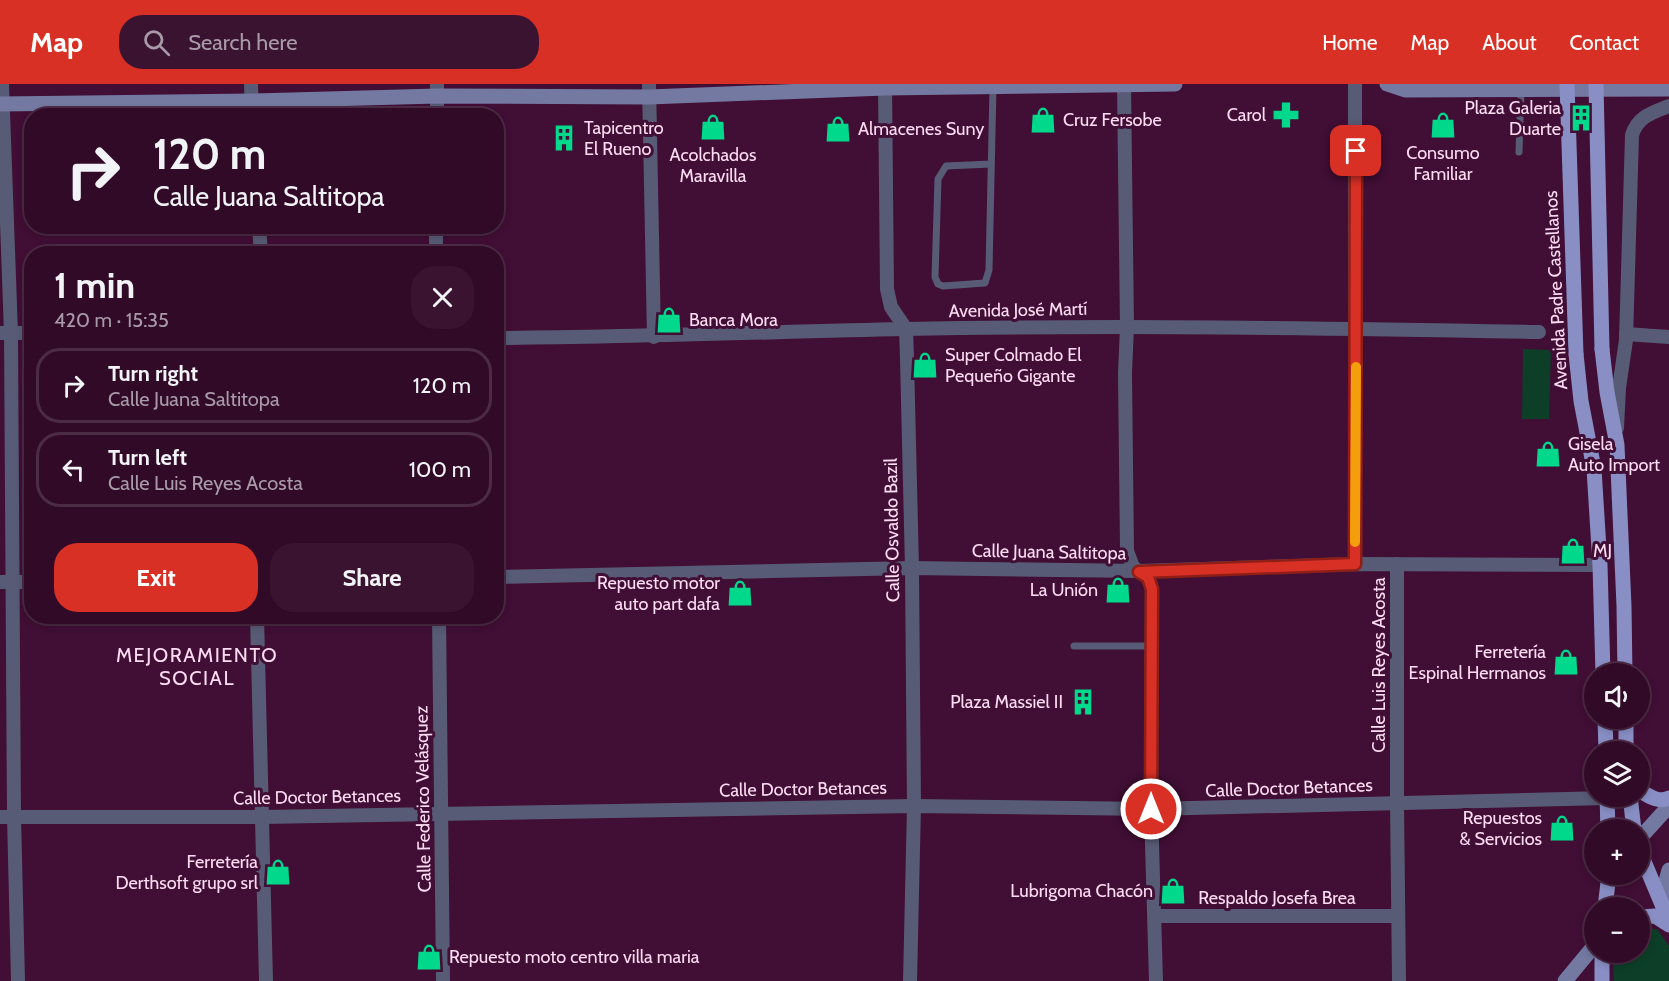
<!DOCTYPE html>
<meta charset="utf-8">
<style>
:root{--surface:#310a28;--page:#391330;--text:#f1f3f6;--muted:#a89aa8;--line:#4c2b45;--accent:#d93025}
body{margin:0;font-family:Cabin,sans-serif;background:var(--page);color:var(--text);height:100vh;display:flex;flex-direction:column;font-size:22px;white-space:nowrap}
*{box-sizing:border-box;margin:0}
p{font-size:20px;color:var(--muted)}
.icon{flex:none;width:33px;height:33px;fill:none;stroke:currentColor;stroke-width:2;stroke-linecap:round;stroke-linejoin:round}
.map{position:relative;flex:1;overflow:hidden}
.drawer{position:absolute;left:24px;top:162px;width:480px;height:378px;display:flex;flex-direction:column;background:var(--surface);border-radius:24px;box-shadow:0 3px 9px #0003,0 0 0 2px var(--line)}
.drawer>*{flex:none}
.guide{position:absolute;left:24px;top:24px;width:480px;height:126px;border-radius:24px;box-shadow:0 3px 9px #0003,0 0 0 2px var(--line);background:#310a28;color:var(--text);overflow:hidden}
.tools{position:absolute;left:1584px;top:579px;display:grid;gap:12px}
.tools a{display:grid;place-items:center;width:66px;height:66px;border-radius:50%;background:var(--surface);box-shadow:0 3px 9px #0003,0 0 0 2px var(--line);font-size:30px}
.pin{position:absolute;display:grid;place-items:center;width:51px;height:51px;color:#fff;margin:-26px;border-radius:12px;box-shadow:0 3px 9px #0006}
.me{position:absolute;width:66px;margin:-33px;rotate:0deg;stroke-linejoin:round;filter:drop-shadow(0 0 4px #0008)}
.turn{display:flex;align-items:center;gap:21px;height:126px;padding:0 30px;font-size:27px}
.turn .icon{width:78px;height:78px;stroke-width:2.5}
.turn b{display:block;font-size:42px;line-height:51px}
.round{display:grid;place-items:center;flex:none;width:63px;height:63px;border-radius:24px;background:var(--page)}
.head{display:flex;align-items:center;justify-content:space-between;height:102px;padding:0 30px}
h1{font-size:36px;font-weight:700;line-height:45px}
.action{display:flex;gap:12px;margin-top:auto;padding:12px 30px}
.action a{flex:1;height:69px;border-radius:24px;background:var(--accent);color:#fff;font-size:24px;font-weight:700;line-height:69px;text-align:center}
.action a+a{background:var(--page);color:var(--text)}
ul{padding:0;list-style:none}
li{display:flex;align-items:center;gap:18px;height:75px;margin:0 12px 9px;padding:0 18px;border:3px solid var(--line);border-radius:24px}
li div{flex:1}
li b{display:block;font-size:22px}
li em{font-style:normal}
header{display:flex;align-items:center;gap:36px;box-sizing:border-box;height:84px;padding:0 30px;background:var(--accent);color:#fff}
header strong{font-size:28px}
nav{display:flex;gap:33px;margin-inline-start:auto;font-size:21px}
.search{width:420px;height:54px;background:var(--page);display:flex;align-items:center;gap:15px;box-sizing:border-box;padding:0 21px;border-radius:24px;color:var(--muted);font-size:22px}
.map>svg:first-child{display:block}
.green{fill:#0d3e28}
.lines{fill:none;stroke-linecap:round;stroke-linejoin:round}
.service{stroke:#585b75;stroke-width:7}
.minor{stroke:#585b75;stroke-width:14}
.secondary{stroke:#7479a2;stroke-width:15}
.primary{stroke:#898fc5;stroke-width:15}
.primary-bridge{stroke:#898fc5;stroke-width:15}
.route-casing{stroke:#8d1f18;stroke-width:15}
.route{stroke:#d93025;stroke-width:10}
.slow{stroke:#f59e0b;stroke-width:10}
.labels{text-anchor:middle;dominant-baseline:central;stroke-width:6;stroke-linejoin:round;paint-order:stroke}
.poi-label{font-size:18px;fill:#fedcf2;stroke:#410e35;text-anchor:end}
.street-label{font-size:18px;fill:#fedcf2;stroke:#410e35}
.neighbourhood-label{font-size:20px;letter-spacing:1.5px;fill:#fedcf2;stroke:#410e35}
</style>
<header>
<strong>Map</strong>
<div class="search"><svg class="icon" aria-label="search" viewBox="0 0 24 24"><circle cx="10" cy="10" r="6"/><path d="M15 15l6 6"/></svg>Search here</div>
<nav><a>Home</a><a>Map</a><a>About</a><a>Contact</a></nav>
</header>
<div class="map">
<svg width="1669" height="897" viewBox="0 0 1669 897">
<rect width="100%" height="100%" fill="#410e35"/>
<g class="green">
<polygon points="1523,265 1551,266 1549,335 1522,335"/>
<polygon points="1640,845 1657,845 1669,862 1669,897 1614,897 1612,869 1640,868"/>
</g>
<g class="lines">
<g class="service">
<polyline points="1519,68 1521,6"/>
<polyline points="991,80 946,82 938,95 935,193 938,200 943,202 985,199 989,186 993,3"/>
<polyline points="1074,562 1152,562"/>
</g>
<g class="minor">
<polyline points="2,0 11,249 14,733 18,897"/>
<polyline points="251,0 252,32"/>
<polyline points="437,0 437,32"/>
<polyline points="649,0 654,253"/>
<polyline points="885,0 887,205 891,223 906,245 907,275 912,484 914,722 910,897"/>
<polyline points="1124,0 1127,243 1125,289 1127,467 1133,483 1148,493 1152,505 1151,725 1156,897"/>
<polyline points="259,142 261,170"/>
<polyline points="436,170 436,142"/>
<polyline points="0,249 32,249"/>
<polyline points="1626,250 1669,253"/>
<path d="M496 254C633 253 769 248 905 245 1117 241 1328 244 1539 248"/>
<path d="M1617 344 1619 304 1626 256 1632 51C1638 32 1652 29 1669 22"/>
<polyline points="1355,480 1355,0"/>
<polyline points="1397,480 1397,718 1399,897"/>
<polyline points="496,493 912,484 1139,487 1355,480 1600,481"/>
<polyline points="0,498 32,498"/>
<polyline points="257,532 266,897"/>
<polyline points="439,532 443,897"/>
<polyline points="0,733 262,733 914,722 1151,725 1607,714"/>
<polyline points="1156,832 1398,832"/>
</g>
<g class="secondary">
<polyline points="1387,0 1405,6 1669,5"/>
<polyline points="0,20 252,17 437,12 649,13 885,4 1175,0"/>
<polyline points="1640,754 1669,722"/>
<polyline points="1668,828 1664,804 1669,786"/>
<polyline points="1565,897 1594,862"/>
</g>
<g class="primary">
<polyline points="1602,265 1607,308 1617,361 1624,522 1625,590"/>
<polyline points="1576,270 1581,317 1594,385 1600,481 1603,590"/>
<polyline points="1605,634 1606,668"/>
<polyline points="1626,634 1626,668"/>
<path d="M1640 707C1649 712 1658 719 1669 714"/>
<polyline points="1607,712 1608,746"/>
<polyline points="1630,712 1634,746"/>
<polyline points="1640,768 1669,837"/>
<polyline points="1605,824 1609,790"/>
<polyline points="1640,833 1655,832 1669,841"/>
<polyline points="1602,868 1602,897"/>
</g>
<g class="primary-bridge">
<polyline points="1567,0 1576,270"/>
<polyline points="1596,0 1602,265"/>
</g>
</g>
<g class="lines">
<g class="route-casing">
<polyline id="route" points="1151,725 1152,505 1148,493 1139,488 1355,480 1356,67"/>
</g>
<use href="#route" class="route"/>
<polyline class="slow" points="1355,458 1356,283"/>
</g>
<defs>
<g id="pharmacy-bare" transform="scale(2.07)"><path d="M-2-6h4v4h4v4h-4v4h-4v-4h-4v-4h4Z" fill="#00d98c" stroke="#410e35" stroke-width="2.5" paint-order="stroke"/></g>
<g id="building-bare" transform="scale(2.07)"><path d="M-4-6H4V6H1V3H-1V6H-4ZM-2.5-4.3h1.7v1.8h-1.7ZM.8-4.3h1.7v1.8H.8ZM-2.5-1h1.7V.8h-1.7ZM.8-1h1.7V.8H.8Z" fill="#00d98c" stroke="#410e35" stroke-width="2.5" paint-order="stroke"/></g>
<g id="shop-bare" transform="scale(2.07)"><path d="M-5-2.5h2.3a2.7 3.5 0 0 1 5.4 0H5L5.5 6h-11ZM-1.5-2.5h3a1.5 2.3 0 0 0-3 0Z" fill="#00d98c" stroke="#410e35" stroke-width="2.5" paint-order="stroke"/></g>
</defs>
<g fill-rule="evenodd">
<use href="#pharmacy-bare" x="1286" y="31"/>
<use href="#building-bare" x="1581" y="34"/>
<use href="#shop-bare" x="1043" y="36"/>
<use href="#shop-bare" x="1443" y="41"/>
<use href="#shop-bare" x="713" y="43"/>
<use href="#shop-bare" x="838" y="45"/>
<use href="#building-bare" x="564" y="54"/>
<use href="#shop-bare" x="669" y="236"/>
<use href="#shop-bare" x="925" y="281"/>
<use href="#shop-bare" x="1548" y="370"/>
<use href="#shop-bare" x="1573" y="467"/>
<use href="#shop-bare" x="1118" y="506"/>
<use href="#shop-bare" x="740" y="509"/>
<use href="#shop-bare" x="1566" y="578"/>
<use href="#building-bare" x="1083" y="618"/>
<use href="#shop-bare" x="1562" y="744"/>
<use href="#shop-bare" x="278" y="788"/>
<use href="#shop-bare" x="1173" y="807"/>
<use href="#shop-bare" x="429" y="873"/>
</g>
<g class="labels">
<g class="poi-label">
<text x="1561" y="24">Plaza Galeria<tspan x="1561" dy="21">Duarte</tspan></text>
<text x="1266" y="31">Carol</text>
<text x="1063" y="36" text-anchor="start">Cruz Fersobe</text>
<text x="584" y="44" text-anchor="start">Tapicentro<tspan x="584" dy="21">El Rueno</tspan></text>
<text x="858" y="45" text-anchor="start">Almacenes Suny</text>
<text x="1443" y="69" text-anchor="middle">Consumo<tspan x="1443" dy="21">Familiar</tspan></text>
<text x="713" y="71" text-anchor="middle">Acolchados<tspan x="713" dy="21">Maravilla</tspan></text>
<text x="689" y="236" text-anchor="start">Banca Mora</text>
<text x="945" y="271" text-anchor="start">Super Colmado El<tspan x="945" dy="21">Pequeño Gigante</tspan></text>
<text x="1568" y="360" text-anchor="start">Gisela<tspan x="1568" dy="21">Auto Import</tspan></text>
<text x="1593" y="467" text-anchor="start">MJ</text>
<text x="720" y="499">Repuesto motor<tspan x="720" dy="21">auto part dafa</tspan></text>
<text x="1098" y="506">La Unión</text>
<text x="1546" y="568">Ferretería<tspan x="1546" dy="21">Espinal Hermanos</tspan></text>
<text x="1063" y="618">Plaza Massiel II</text>
<text x="1542" y="734">Repuestos<tspan x="1542" dy="21">&amp; Servicios</tspan></text>
<text x="258" y="778">Ferretería<tspan x="258" dy="21">Derthsoft grupo srl</tspan></text>
<text x="1153" y="807">Lubrigoma Chacón</text>
<text x="449" y="873" text-anchor="start">Repuesto moto centro villa maria</text>
</g>
<g class="street-label">
<text transform="translate(1556 206) rotate(-93)">Avenida Padre Castellanos</text>
<text transform="translate(1018 226) rotate(-1)">Avenida José Martí</text>
<text transform="translate(892 446) rotate(-91)">Calle Osvaldo Bazil</text>
<text transform="translate(1049 468) rotate(1)">Calle Juana Saltitopa</text>
<text transform="translate(1379 581) rotate(-90)">Calle Luis Reyes Acosta</text>
<text transform="translate(1289 704) rotate(-2)">Calle Doctor Betances</text>
<text transform="translate(803 705) rotate(-1)">Calle Doctor Betances</text>
<text transform="translate(317 713) rotate(-1)">Calle Doctor Betances</text>
<text transform="translate(423 715) rotate(-91)">Calle Federico Velásquez</text>
<text x="1277" y="814">Respaldo Josefa Brea</text>
</g>
<g class="neighbourhood-label">
<text x="197" y="571">MEJORAMIENTO<tspan x="197" dy="23">SOCIAL</tspan></text>
</g>
</g>
</svg>
<div class="tools">
<a><svg class="icon" aria-label="sound" viewBox="0 0 24 24"><path d="M4 9h4l5-4v14l-5-4H4zM17 9q2 3 0 6"/></svg></a>
<a><svg class="icon" aria-label="layers" viewBox="0 0 24 24"><path d="M12 4l9 5-9 5-9-5zM3 14l9 5 9-5"/></svg></a>
<a>+</a>
<a>−</a>
</div>
<div class="pin" style="left:1356px;top:67px;background:#d93025"><svg class="icon" aria-label="arrive" viewBox="0 0 24 24"><path d="M6 21V4h12l-3 4 3 4H6"/></svg></div>
<svg class="me" style="left:1151px;top:725px" viewBox="-20 -20 40 40"><circle r="17" fill="#d93025" stroke="#fff" stroke-width="3"/><path d="M0-11L8 9 0 5-8 9z" fill="#fff"/></svg>
<div class="guide">
<div class="turn"><svg class="icon" aria-label="right" viewBox="0 0 24 24"><path d="M7 20v-9h11M14 6l5 5-5 5"/></svg><div><b>120 m</b>Calle Juana Saltitopa</div></div>
</div>
<section class="drawer">
<div class="head"><div><h1>1 min</h1><p>420 m · 15:35</p></div><a class="round"><svg class="icon" aria-label="close" viewBox="0 0 24 24"><path d="M6 6l12 12M18 6L6 18"/></svg></a></div>
<ul>
<li><svg class="icon" aria-label="right" viewBox="0 0 24 24"><path d="M7 20v-9h11M14 6l5 5-5 5"/></svg><div><b>Turn right</b><p>Calle Juana Saltitopa</p></div><em>120 m</em></li>
<li><svg class="icon" aria-label="left" viewBox="0 0 24 24"><path d="M17 20v-9H6M10 6l-5 5 5 5"/></svg><div><b>Turn left</b><p>Calle Luis Reyes Acosta</p></div><em>100 m</em></li>
</ul>
<div class="action"><a>Exit</a><a>Share</a></div>
</section>
</div>
